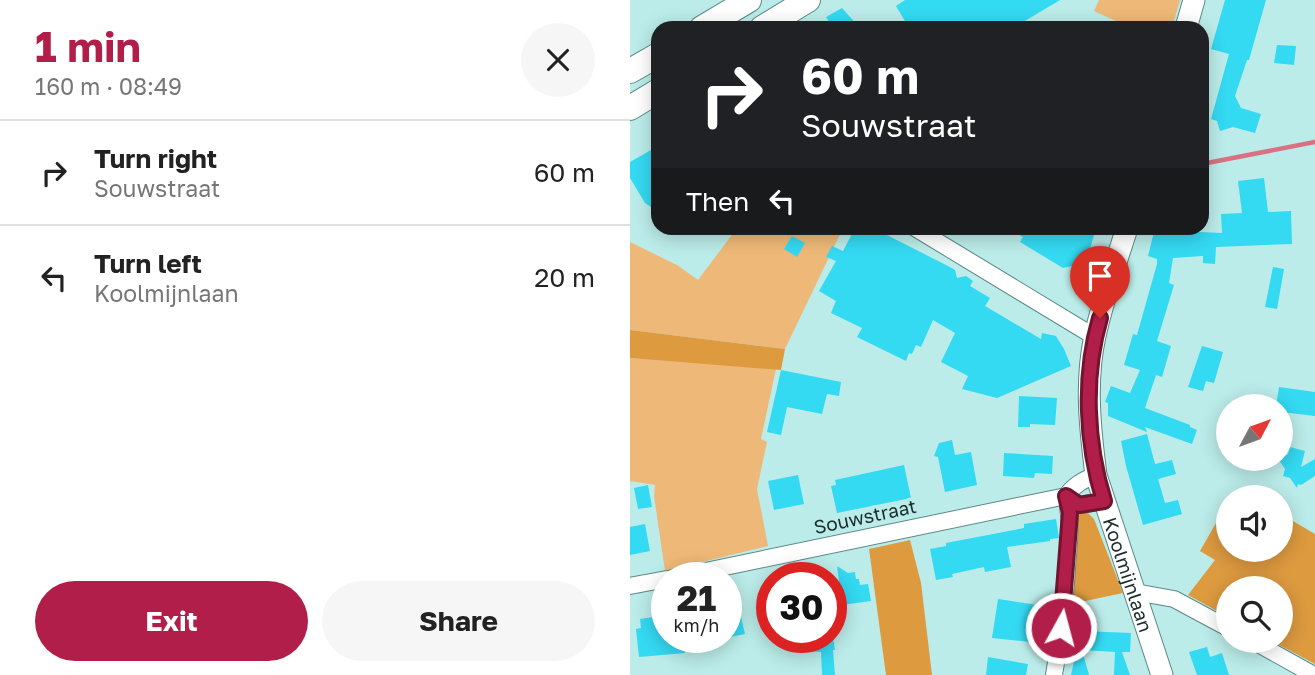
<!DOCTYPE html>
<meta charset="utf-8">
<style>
:root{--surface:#fff;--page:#f6f6f6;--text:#222;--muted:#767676;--line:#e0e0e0;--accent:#b11e49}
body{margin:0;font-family:"Golos Text",sans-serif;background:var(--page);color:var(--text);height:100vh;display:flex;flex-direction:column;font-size:26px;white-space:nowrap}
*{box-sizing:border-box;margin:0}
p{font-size:23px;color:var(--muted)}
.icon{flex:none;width:38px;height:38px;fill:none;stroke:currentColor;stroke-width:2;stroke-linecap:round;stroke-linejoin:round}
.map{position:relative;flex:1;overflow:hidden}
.panel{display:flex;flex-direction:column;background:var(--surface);width:630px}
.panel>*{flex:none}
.guide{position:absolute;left:21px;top:21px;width:558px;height:214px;border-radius:21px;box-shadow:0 4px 18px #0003;background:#202124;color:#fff;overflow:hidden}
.needle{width:46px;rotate:49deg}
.buttons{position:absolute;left:586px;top:394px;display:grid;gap:14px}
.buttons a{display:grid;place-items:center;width:77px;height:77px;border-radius:50%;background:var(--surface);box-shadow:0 4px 18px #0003;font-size:35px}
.speed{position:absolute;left:21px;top:562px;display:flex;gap:14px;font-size:35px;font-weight:700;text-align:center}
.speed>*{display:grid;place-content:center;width:91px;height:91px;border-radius:50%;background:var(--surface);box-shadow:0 4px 18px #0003;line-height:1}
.speed small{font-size:18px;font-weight:400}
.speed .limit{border:10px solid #d22;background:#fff;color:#111}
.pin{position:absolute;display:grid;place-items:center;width:60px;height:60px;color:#fff;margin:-72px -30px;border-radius:50% 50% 50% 0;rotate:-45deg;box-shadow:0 0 7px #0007}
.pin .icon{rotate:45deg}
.me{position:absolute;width:77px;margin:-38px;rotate:7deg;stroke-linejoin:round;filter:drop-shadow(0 0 5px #0008)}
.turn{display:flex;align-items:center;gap:24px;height:147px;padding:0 35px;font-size:32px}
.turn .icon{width:91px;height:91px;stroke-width:2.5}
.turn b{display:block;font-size:49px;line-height:60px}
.then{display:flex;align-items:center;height:66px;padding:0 35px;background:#0003;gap:14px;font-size:26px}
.round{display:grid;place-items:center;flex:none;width:74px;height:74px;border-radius:37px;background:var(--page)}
.headline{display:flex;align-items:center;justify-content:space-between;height:119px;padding:0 35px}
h1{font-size:42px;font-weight:700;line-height:52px;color:var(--accent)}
.cta{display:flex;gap:14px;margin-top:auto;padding:14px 35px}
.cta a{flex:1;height:80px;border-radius:42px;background:var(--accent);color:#fff;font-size:28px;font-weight:700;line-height:80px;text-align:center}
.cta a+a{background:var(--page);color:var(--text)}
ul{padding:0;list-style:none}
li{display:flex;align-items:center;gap:21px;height:105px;padding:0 35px;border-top:2px solid var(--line)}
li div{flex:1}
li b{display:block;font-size:26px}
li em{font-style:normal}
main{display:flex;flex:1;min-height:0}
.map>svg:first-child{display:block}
.green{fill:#eeb978}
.forest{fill:#dd9a3f}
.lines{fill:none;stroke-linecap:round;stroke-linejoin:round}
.stream{stroke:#d97182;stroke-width:4.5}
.building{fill:#34d9f2}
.street-casing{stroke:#5b8986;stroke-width:18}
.secondary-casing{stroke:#5b8986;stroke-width:23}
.primary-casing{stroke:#5b8986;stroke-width:26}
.street{stroke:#fff;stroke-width:16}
.secondary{stroke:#fff;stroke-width:21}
.primary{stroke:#fff;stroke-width:24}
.route-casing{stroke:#73142f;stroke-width:18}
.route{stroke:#b11e49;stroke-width:12}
.labels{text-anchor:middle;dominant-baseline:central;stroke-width:7;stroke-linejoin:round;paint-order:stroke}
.street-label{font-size:19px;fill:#1b2e2d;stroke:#bbece9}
</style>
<main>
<section class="panel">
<div class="headline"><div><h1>1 min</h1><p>160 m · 08:49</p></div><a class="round"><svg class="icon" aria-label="close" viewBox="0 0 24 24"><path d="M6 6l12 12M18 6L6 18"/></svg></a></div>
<ul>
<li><svg class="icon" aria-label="right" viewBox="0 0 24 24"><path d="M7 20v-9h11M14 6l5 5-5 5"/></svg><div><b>Turn right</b><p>Souwstraat</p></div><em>60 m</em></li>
<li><svg class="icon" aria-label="left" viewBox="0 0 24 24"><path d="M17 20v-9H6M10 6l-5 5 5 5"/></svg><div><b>Turn left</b><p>Koolmijnlaan</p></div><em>20 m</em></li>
</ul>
<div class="cta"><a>Exit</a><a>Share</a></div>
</section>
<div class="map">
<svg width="685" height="675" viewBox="0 0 685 675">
<rect width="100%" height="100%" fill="#bbece9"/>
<g class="green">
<polygon points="469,0 550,0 542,28 501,28 464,11"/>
<polygon points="107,228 213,228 155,349 0,330 0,242 47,265 68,280"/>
<polygon points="0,358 146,369 131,439 137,442 127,489 138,546 35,571 24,496 25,485 0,481"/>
</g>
<g class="forest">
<polygon points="0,330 155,349 151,370 0,358"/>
<polygon points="598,502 598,550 651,550 651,514 685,534 685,664 642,641 651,640 651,588 598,588 598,617 558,595 585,560 570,551"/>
<polygon points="457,512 464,519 493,593 441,604 445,520 450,513"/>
<polygon points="280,540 291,583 302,675 256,675 239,549"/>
</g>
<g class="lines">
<polyline class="stream" points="572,164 685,142"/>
</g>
<g class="building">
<polygon points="275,0 430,0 383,28 279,28 266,6"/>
<polygon points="595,0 636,0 619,60 617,60 605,96 611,108 631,114 625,133 603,127 590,131 587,121 581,119 599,54 581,49"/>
<polygon points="212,8 230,28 203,28 196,17"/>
<polygon points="647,45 666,46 664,65 644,63"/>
<polygon points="28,146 28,156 21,166 28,172 28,212 15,203 0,178 0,162"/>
<polygon points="634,178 638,212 661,211 662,244 586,247 585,264 573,263 573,256 543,258 539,283 544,285 527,341 541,346 532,377 526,375 515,408 560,425 560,427 567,430 562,444 515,427 517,432 478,416 478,403 475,402 481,386 500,393 510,370 494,365 503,334 507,335 527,264 527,259 518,256 525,228 547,228 547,231 592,233 591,214 612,213 608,181"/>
<polygon points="225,228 243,228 318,266 325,270 327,278 336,276 343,281 340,286 360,298 355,306 411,339 412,333 426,336 434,349 441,366 367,398 332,389 338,376 311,362 325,333 303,320 291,347 286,345 282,354 279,353 276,361 227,337 232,328 201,313 206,301 189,291 206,261 196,257 202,246 213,251"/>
<polygon points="377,228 466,228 456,263 433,268 390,242 393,237"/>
<polygon points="162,236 175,243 167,257 154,249"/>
<polygon points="643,267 654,269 647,309 635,307"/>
<polygon points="572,346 593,352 584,383 576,381 573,391 558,387"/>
<polygon points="151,370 211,382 209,396 197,394 192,414 157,407 151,435 137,432"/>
<polygon points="649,387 685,392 685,416 651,412 651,406 646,406"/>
<polygon points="389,396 427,398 425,425 400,424 400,427 388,427"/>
<polygon points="517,434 525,464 542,460 546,474 528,479 535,503 548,500 552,514 513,525 496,466 491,441"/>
<polygon points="322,440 325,455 341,452 347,485 315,492 308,457 304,456 309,443"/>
<polygon points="660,447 675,451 671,467 685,459 685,476 671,485 668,484 667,488 660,478 653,476 655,469 649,460 658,454"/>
<polygon points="374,453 423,456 422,474 405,473 404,478 373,476"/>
<polygon points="274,465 281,498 207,513 201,486 206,485 205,480"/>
<polygon points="168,475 174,504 144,510 138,481"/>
<polygon points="18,485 22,507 8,509 4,488"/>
<polygon points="426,519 429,538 420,539 420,541 377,547 381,567 355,572 354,567 322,574 323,577 306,580 300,549 316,546 316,543 394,528 394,524"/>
<polygon points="15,524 20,551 0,555 0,527"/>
<polygon points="207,566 218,573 225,572 226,579 229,579 230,585 238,584 241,601 212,605"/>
<polygon points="368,599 407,605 401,642 362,638"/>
<polygon points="108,604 115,634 96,638 96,606"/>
<polygon points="37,615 37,637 53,637 55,653 9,657 6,629 11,628 10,619"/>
<polygon points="453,631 501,633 500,652 492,652 500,675 484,675 485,652 452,650 459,675 441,675 449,638 452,650"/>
<polygon points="176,637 203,637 205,650 203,650 205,675 192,675 191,652 177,651"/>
<polygon points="577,647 580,657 592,653 599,675 567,675 559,652"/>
<polygon points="358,657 398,664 396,675 356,675"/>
</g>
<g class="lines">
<g class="street-casing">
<g id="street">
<polyline points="285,228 465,337"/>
<polyline points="436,496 449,505 474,501"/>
<path d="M42 578 436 496C444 485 453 480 466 475"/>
<polyline points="0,586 37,579"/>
<polyline points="505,592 544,599 598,628"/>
<polyline points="621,640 684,675"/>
<path d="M424 675C430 639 435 603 437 567 439 543 442 520 436 496"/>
</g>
</g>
<g class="secondary-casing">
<g id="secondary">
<polyline points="556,28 564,0"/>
<path id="s1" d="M497 228C486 263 473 299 465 336 455 381 460 429 466 475L532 675"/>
</g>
</g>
<g class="primary-casing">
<g id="primary">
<polyline points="72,28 119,0"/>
<polyline points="132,28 178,0"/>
<polyline points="0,71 28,55"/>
<polyline points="0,108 28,91"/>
</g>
</g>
<use href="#street" class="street"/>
<use href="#secondary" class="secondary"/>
<use href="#primary" class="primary"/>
</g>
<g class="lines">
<g class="route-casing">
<path id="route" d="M431 628 440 513 436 496 449 505 474 501C456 443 453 376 470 318"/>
</g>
<use href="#route" class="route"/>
</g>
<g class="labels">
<g class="street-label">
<text transform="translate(235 516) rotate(-12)">Souwstraat</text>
<text stroke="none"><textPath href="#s1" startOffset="357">Koolmijnlaan</textPath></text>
</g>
</g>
</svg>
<div class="buttons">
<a><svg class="needle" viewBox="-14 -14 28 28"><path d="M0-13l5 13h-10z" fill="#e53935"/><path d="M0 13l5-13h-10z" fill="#767676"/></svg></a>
<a><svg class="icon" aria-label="sound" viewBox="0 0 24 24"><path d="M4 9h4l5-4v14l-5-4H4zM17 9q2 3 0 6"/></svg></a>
<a><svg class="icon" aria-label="search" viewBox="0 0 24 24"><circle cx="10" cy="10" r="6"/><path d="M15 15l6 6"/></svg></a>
</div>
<div class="speed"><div>21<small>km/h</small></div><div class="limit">30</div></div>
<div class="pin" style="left:470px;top:318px;background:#d93025"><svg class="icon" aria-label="arrive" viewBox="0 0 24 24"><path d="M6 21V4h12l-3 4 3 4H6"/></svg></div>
<svg class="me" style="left:431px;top:628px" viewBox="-20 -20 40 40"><circle r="17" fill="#b11e49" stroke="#fff" stroke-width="3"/><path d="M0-11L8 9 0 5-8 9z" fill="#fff"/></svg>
<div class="guide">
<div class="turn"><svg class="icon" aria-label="right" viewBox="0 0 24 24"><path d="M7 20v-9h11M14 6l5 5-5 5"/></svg><div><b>60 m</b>Souwstraat</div></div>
<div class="then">Then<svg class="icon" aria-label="left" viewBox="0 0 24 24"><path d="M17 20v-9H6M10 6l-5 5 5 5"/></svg></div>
</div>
</div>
</main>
